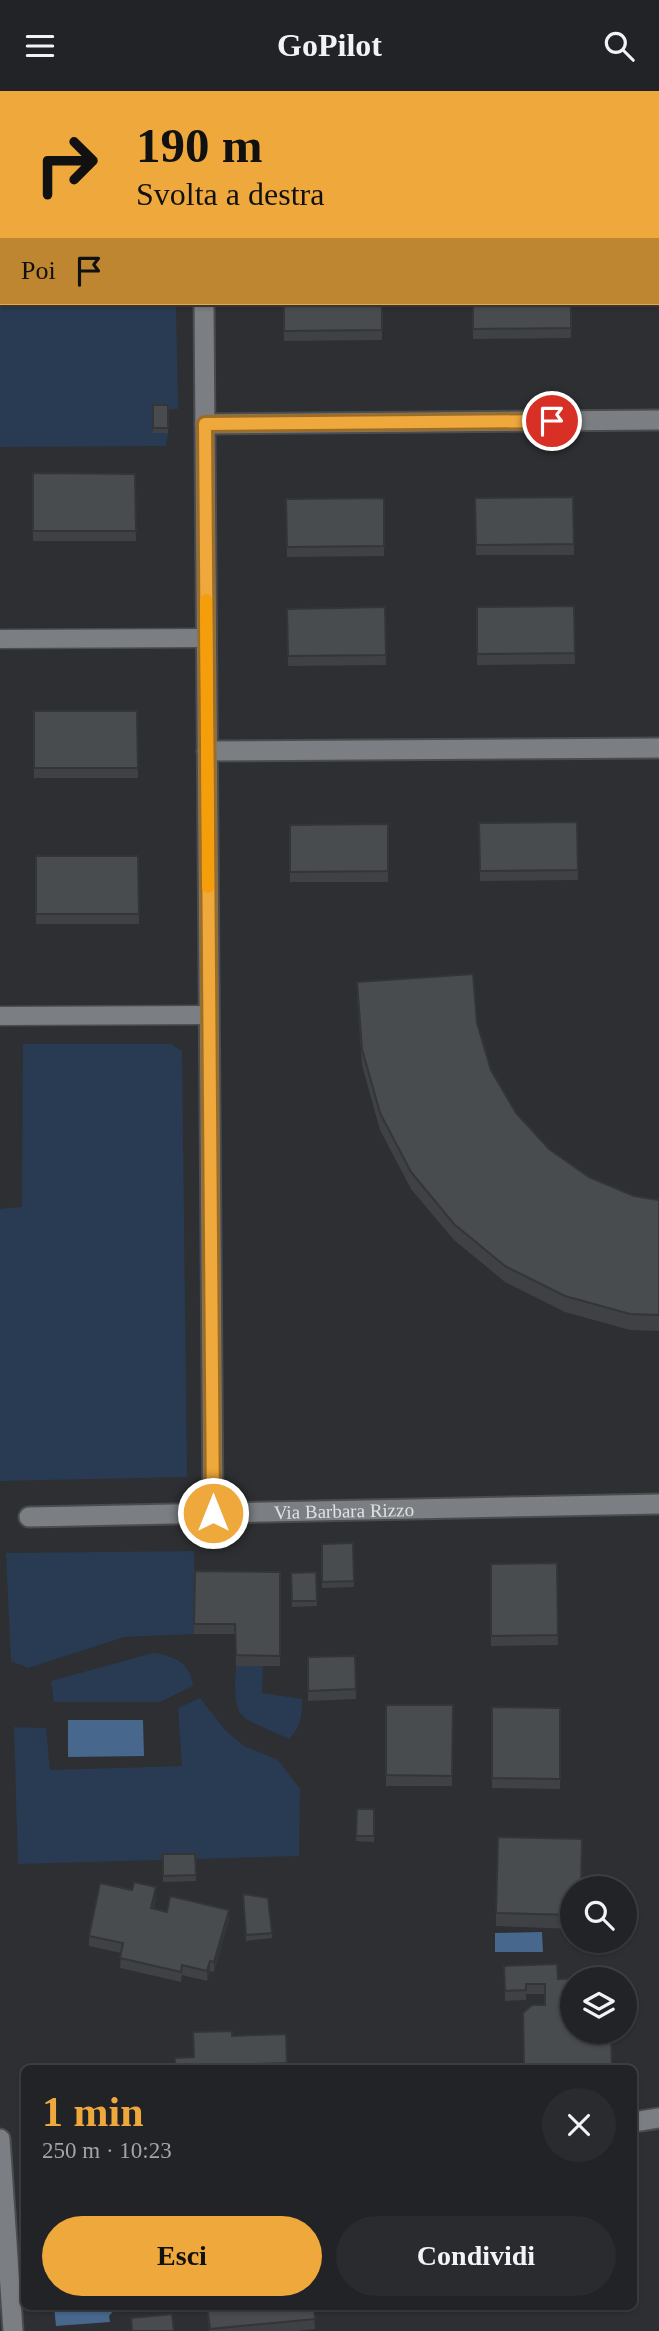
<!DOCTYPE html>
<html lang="it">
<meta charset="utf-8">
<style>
:root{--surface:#222326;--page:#2a2b2e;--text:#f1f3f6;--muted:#a2a4a7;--line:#3f4043;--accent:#eea83c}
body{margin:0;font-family:Georgia,serif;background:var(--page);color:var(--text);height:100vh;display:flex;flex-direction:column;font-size:26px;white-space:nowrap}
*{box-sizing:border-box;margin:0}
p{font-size:23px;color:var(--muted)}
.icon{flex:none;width:38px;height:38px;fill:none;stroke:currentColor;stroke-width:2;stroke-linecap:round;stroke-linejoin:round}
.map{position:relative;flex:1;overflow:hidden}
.sheet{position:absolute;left:21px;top:1974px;width:616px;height:245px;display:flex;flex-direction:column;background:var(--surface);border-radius:10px;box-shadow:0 2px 5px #0004,0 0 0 2px var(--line)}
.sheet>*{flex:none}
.banner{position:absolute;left:0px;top:0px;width:660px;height:214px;box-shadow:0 2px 5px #0004,0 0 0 2px var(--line);background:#eea83c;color:#111;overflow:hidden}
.controls{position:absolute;left:560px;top:1785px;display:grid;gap:14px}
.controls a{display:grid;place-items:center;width:77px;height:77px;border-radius:50%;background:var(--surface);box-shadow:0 2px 5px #0004,0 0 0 2px var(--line);font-size:35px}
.pin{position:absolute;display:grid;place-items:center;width:60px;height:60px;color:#fff;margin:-30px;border:4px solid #fff;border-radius:50%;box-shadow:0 2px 7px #0007}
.me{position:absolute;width:77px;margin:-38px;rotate:0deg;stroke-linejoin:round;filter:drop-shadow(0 0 5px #0008)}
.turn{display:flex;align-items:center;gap:24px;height:147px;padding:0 21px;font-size:32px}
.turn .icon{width:91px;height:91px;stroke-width:2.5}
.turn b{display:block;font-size:49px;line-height:60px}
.then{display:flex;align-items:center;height:66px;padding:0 21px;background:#0003;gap:14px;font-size:26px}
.round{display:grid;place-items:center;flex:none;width:74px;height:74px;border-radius:37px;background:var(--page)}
.overview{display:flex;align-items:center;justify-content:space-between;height:119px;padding:0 21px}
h1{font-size:42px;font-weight:700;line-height:52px;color:var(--accent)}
.cta{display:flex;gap:14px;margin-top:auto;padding:14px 21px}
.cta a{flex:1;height:80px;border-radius:42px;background:var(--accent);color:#111;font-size:28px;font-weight:700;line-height:80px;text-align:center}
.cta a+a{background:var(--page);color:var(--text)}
header{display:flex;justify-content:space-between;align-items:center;height:91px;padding:0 21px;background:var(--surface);font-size:32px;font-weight:700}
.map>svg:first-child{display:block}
.green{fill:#283b52}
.forest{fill:#47678d}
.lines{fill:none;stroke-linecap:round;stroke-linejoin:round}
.service-casing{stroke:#4a4c4e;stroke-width:21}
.minor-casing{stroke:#4a4c4e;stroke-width:23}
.service{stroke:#7b7e82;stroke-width:18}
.minor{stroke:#7b7e82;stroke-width:19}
.wall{fill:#3f4144}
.shaded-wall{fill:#333537}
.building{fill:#494c4f;stroke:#333537;stroke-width:2}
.route-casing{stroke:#9b6d27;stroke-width:18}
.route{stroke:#eea83c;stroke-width:12}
.slow{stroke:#f59e0b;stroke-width:12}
.labels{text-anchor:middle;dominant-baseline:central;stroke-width:7;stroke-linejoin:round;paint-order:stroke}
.street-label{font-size:19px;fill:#dfe1e3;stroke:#2d2f32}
</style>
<header><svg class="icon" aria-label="menu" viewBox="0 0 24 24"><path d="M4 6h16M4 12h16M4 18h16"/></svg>GoPilot<svg class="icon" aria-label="search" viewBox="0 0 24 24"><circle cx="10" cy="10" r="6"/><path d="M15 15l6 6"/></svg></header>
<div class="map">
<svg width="659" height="2240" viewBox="0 0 659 2240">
<rect width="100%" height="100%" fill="#2d2f32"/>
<g class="green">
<polygon points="0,0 172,0 2,2 2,212 176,212 178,318 153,320 153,342 168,342 166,355 0,356"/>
<polygon points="23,953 171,953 182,960 187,1386 0,1390 0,1118 22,1116"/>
<polygon points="194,1460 194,1543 124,1546 28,1577 11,1570 6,1462"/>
<path d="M153 1562C175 1565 190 1572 193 1595L160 1611H54L51 1590Z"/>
<path d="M263 1574 262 1602 302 1608C302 1625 301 1636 289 1648 241 1624 232 1635 236 1575Z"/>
<polygon points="200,1607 226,1640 244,1655 278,1669 300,1698 299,1765 18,1773 14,1636 46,1637 50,1679 182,1675 178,1617"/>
</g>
<g class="forest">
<polygon points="68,1629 143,1629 144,1665 68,1666"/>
<polygon points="542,1841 543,1861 495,1861 495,1842"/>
<polygon points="54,2216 116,2216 116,2217 109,2225 110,2231 56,2235"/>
</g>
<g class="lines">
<g class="service-casing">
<g id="service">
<polyline points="0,548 206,547"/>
<polyline points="0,925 209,924"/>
</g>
</g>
<g class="minor-casing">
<g id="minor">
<polyline points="202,0 202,2"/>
<polyline points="658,5 659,5"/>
<polyline points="204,212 213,1422"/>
<polyline points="205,333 659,329"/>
<polyline points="207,660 659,657"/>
<path id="s1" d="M29 1426 659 1413"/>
<polyline points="634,2031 659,2027"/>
<polyline points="0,2048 13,2240"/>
</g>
</g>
<use href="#service" class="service"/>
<use href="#minor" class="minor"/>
</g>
<g class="wall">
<polygon points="283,212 382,212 382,249 284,250"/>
<polygon points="473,212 571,212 571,247 473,248"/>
<rect x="153" y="314" width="15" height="28"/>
<polygon points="33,382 135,383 136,450 33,450"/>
<polygon points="573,406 574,464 476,464 475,407"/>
<polygon points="384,407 384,465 287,466 286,408"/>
<polygon points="574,515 575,573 477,574 477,516"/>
<polygon points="385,516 386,574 288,575 287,518"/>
<polygon points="34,620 137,620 138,687 34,687"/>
<polygon points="577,731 578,789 480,790 479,732"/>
<polygon points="388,733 388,791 290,791 290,734"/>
<polygon points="36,765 138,765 139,833 36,833"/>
<polygon points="357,891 477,932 491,979 516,1022 549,1058 589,1086 634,1105 659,1109 659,1240 630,1239 565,1221 505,1191 454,1149 411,1098 380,1039 362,974 357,907"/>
<polygon points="353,1452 354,1496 322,1497 322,1453"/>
<polygon points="557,1472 558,1554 491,1555 491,1473"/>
<polygon points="195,1480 280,1481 280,1575 236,1575 235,1543 194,1543"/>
<polygon points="316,1481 317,1515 292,1516 291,1482"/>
<polygon points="355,1565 356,1608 308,1610 308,1566"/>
<polygon points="386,1614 453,1614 452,1695 386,1695"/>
<polygon points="492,1616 560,1617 560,1698 492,1697"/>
<polygon points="357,1718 374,1718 374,1751 356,1750"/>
<polygon points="163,1763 195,1763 196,1790 163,1791"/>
<polygon points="572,1797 572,1838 496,1835 496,1822"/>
<polygon points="132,1799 156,1806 154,1818 167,1821 229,1829 214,1881 210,1880 207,1890 182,1884 181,1891 120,1877 121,1862 89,1855 89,1845"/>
<polygon points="243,1803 272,1842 272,1847 246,1850"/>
<polygon points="504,1875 558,1888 612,1978 524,1978 523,1922 545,1914 545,1903 526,1903 526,1909 505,1910"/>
<polygon points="193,1941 232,1945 286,1943 287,1978 175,1978 193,1966"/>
<polygon points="207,2216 314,2216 315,2238 298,2240 209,2240"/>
</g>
<g class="shaded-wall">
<polygon points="156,1796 156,1806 151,1828 151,1817"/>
<polygon points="229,1819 229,1829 214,1881 214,1871"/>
<polygon points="210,1870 210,1880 207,1890 207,1880"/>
</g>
<g class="building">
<polygon points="284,212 382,212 382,239 284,240"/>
<polygon points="473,212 571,212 571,237 473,238"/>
<rect x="153" y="314" width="15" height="23"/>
<polygon points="33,382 135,383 136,440 33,440"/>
<polygon points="573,406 574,453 476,454 475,407"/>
<polygon points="384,407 384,455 287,456 286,408"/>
<polygon points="574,515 575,562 477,563 477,516"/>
<polygon points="385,516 386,564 288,565 287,518"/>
<polygon points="34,620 137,620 138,677 34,677"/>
<polygon points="577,731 578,779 480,780 479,732"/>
<polygon points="388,733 388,780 290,781 290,734"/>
<polygon points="36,765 138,765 139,823 36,823"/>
<polygon points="473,883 477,932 491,979 516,1022 549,1058 589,1086 634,1105 659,1109 659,1224 630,1223 565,1205 505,1175 454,1133 411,1081 380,1022 362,958 357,891"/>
<polygon points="353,1452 354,1490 322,1491 322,1453"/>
<polygon points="557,1472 558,1544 491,1545 491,1473"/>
<polygon points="195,1480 280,1481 280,1565 236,1564 235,1533 194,1533"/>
<polygon points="316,1481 317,1510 292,1510 291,1482"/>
<polygon points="355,1565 356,1598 308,1600 308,1566"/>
<polygon points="386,1614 453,1614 452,1685 386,1684"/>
<polygon points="492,1616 560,1617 560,1688 492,1687"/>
<polygon points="357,1718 374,1718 374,1745 356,1745"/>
<polygon points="498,1746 582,1748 581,1797 572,1797 572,1824 496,1822"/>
<polygon points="163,1763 195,1763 196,1784 163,1785"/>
<polygon points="134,1791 156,1796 151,1817 167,1821 170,1805 229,1819 214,1871 210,1870 207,1880 182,1874 181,1881 120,1867 123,1852 89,1845 100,1792 132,1799"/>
<polygon points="243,1803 268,1807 272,1842 246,1844"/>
<polygon points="557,1873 558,1888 610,1887 610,1888 572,1888 572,1941 611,1941 612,1978 548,1978 548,1976 524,1976 523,1922 532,1914 545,1914 545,1893 526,1893 526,1899 505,1900 504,1875"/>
<polygon points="232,1940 232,1945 286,1943 287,1972 259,1973 260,1978 175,1978 175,1967 194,1966 193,1941"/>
<polygon points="207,2216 314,2216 315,2228 210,2238"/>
<polygon points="172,2223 174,2240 132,2240 131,2227"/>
</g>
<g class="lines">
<g class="route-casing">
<polyline id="route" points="213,1422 205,333 552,330"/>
</g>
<use href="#route" class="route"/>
<polyline class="slow" points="206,509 208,796"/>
</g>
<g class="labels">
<g class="street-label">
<text stroke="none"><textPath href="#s1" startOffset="315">Via Barbara Rizzo</textPath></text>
</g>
</g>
</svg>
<div class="controls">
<a><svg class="icon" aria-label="search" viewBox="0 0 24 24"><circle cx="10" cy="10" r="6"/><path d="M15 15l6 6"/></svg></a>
<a><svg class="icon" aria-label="layers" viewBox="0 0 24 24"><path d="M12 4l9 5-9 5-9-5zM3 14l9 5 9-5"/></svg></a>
</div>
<div class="pin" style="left:552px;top:330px;background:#d93025"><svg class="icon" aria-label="arrive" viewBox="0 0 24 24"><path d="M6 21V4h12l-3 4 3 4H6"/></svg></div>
<svg class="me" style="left:213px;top:1422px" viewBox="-20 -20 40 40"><circle r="17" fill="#eea83c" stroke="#fff" stroke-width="3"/><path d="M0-11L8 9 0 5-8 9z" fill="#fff"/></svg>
<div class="banner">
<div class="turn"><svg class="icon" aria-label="right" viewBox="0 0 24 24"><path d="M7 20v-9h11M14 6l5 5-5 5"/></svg><div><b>190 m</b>Svolta a destra</div></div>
<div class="then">Poi<svg class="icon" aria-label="arrive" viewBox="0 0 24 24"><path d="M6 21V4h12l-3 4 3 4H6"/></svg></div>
</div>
<section class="sheet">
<div class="overview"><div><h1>1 min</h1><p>250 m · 10:23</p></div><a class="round"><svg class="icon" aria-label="close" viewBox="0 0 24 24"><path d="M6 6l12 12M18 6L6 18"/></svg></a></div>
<div class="cta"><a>Esci</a><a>Condividi</a></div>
</section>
</div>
